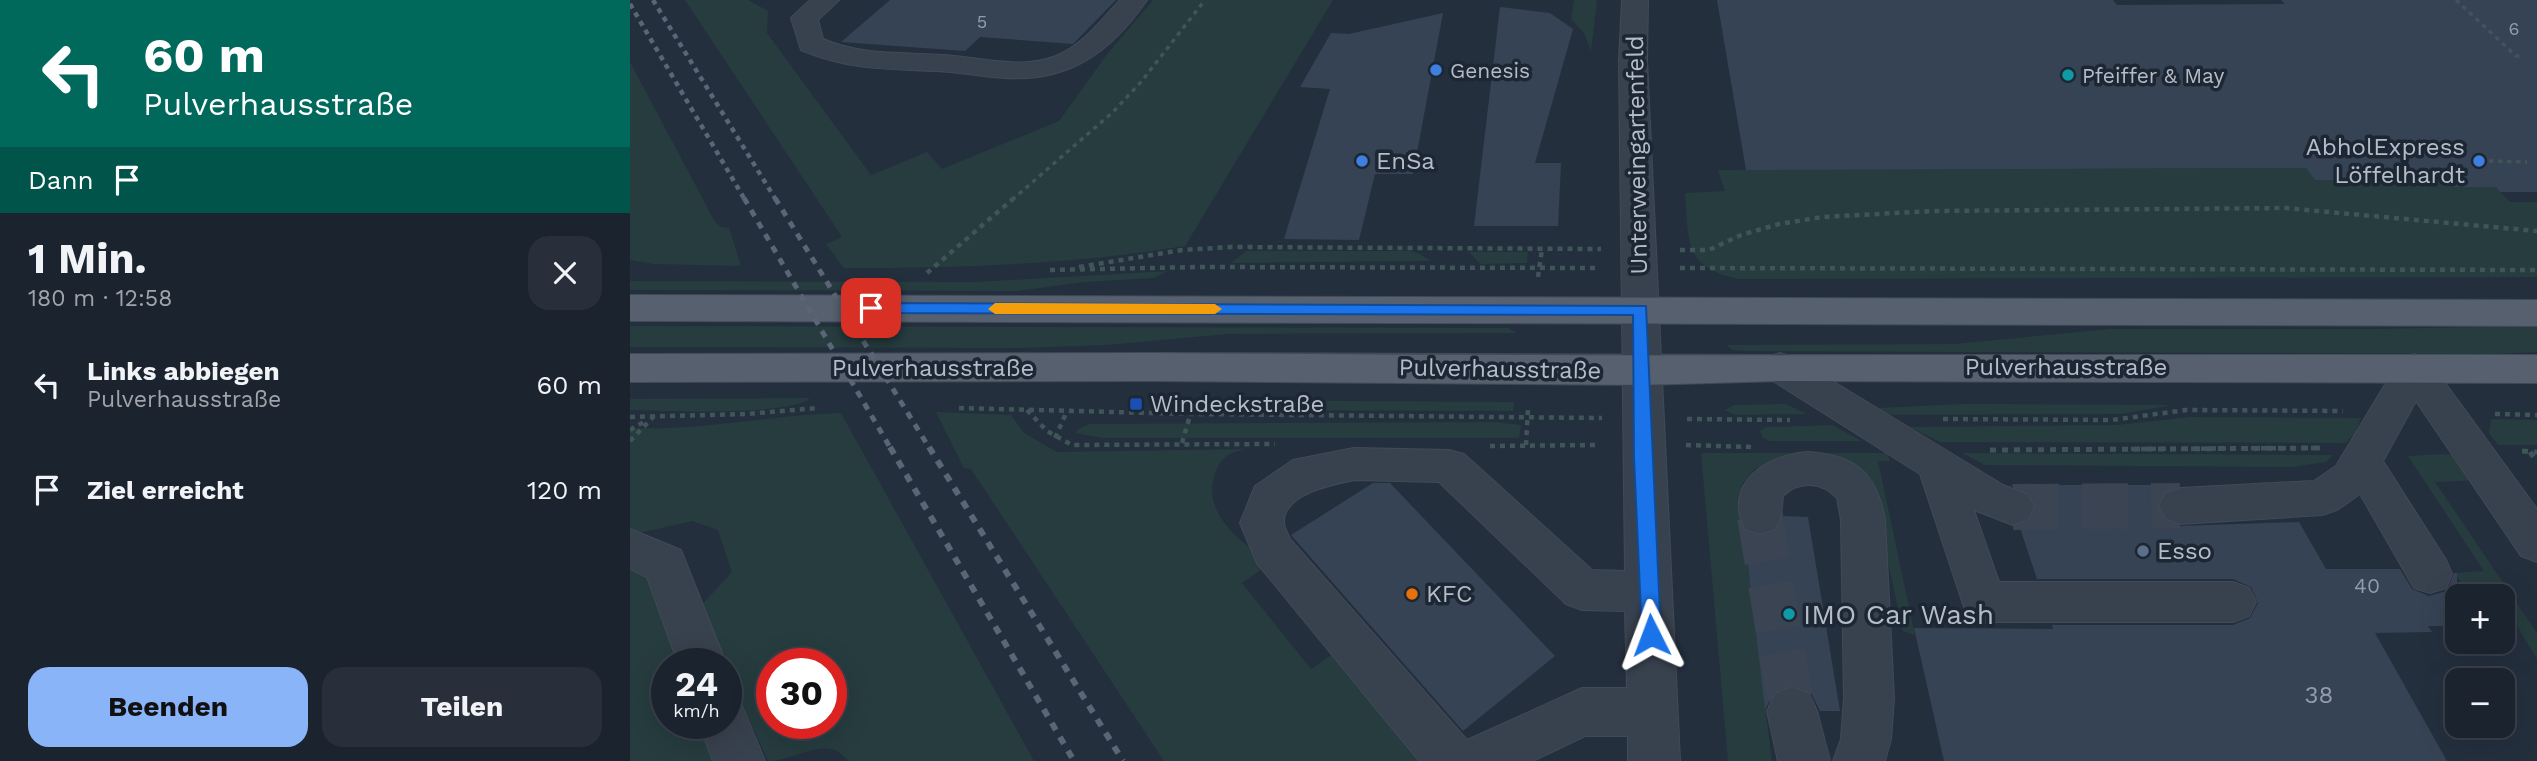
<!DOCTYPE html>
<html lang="de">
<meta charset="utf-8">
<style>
:root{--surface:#1b232e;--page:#282f3a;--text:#f1f3f6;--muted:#a0a4aa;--line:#39404a;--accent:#8ab4f8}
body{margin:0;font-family:"Work Sans",sans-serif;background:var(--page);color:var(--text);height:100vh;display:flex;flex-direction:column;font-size:26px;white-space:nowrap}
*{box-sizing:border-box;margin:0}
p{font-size:23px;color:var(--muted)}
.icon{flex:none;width:38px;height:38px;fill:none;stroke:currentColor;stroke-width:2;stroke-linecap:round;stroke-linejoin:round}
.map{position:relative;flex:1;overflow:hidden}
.side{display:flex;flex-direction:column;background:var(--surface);width:630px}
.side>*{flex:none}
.banner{background:#00695c;color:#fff;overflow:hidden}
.buttons{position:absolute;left:1815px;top:584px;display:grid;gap:14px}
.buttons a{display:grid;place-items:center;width:70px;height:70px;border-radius:14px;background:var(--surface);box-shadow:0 7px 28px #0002,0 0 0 2px var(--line);font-size:35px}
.speed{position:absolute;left:21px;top:648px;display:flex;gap:14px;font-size:35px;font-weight:700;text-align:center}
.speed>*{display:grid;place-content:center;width:91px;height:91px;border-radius:50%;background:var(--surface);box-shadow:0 7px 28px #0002,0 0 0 2px var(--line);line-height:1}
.speed small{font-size:18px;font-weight:400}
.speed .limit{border:10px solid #d22;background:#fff;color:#111}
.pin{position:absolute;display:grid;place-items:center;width:60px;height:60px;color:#fff;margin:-30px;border-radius:14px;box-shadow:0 4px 10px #0006}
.me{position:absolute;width:77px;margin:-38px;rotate:357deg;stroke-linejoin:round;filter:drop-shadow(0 0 5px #0008)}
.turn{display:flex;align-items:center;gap:24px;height:147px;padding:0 28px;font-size:32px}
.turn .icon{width:91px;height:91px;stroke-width:2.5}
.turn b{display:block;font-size:49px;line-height:60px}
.then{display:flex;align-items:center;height:66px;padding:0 28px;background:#0003;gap:14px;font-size:26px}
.round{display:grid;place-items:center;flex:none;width:74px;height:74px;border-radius:21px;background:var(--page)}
.headline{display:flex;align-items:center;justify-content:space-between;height:119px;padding:0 28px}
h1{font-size:42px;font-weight:700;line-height:52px}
.action{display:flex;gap:14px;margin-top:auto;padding:14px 28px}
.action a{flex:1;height:80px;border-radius:21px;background:var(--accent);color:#111;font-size:28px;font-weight:700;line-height:80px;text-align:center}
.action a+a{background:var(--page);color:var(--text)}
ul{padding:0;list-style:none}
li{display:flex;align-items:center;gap:21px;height:105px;padding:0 28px}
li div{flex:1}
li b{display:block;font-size:26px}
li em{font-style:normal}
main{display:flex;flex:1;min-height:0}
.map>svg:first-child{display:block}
.green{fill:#263c3f;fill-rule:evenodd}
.building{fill:#364354}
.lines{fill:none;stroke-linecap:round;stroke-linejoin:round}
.minor-tunnel{stroke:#3a4453;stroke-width:46;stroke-dasharray:46 23;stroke-linecap:butt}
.minor-casing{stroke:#414a57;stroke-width:2}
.major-casing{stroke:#414a57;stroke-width:2}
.path-far2{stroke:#3f5557;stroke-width:3.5;stroke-dasharray:4.5 4.5;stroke-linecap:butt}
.path-far1{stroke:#3f5557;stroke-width:4.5;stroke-dasharray:5 5;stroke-linecap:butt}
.path{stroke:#3f5557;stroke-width:5;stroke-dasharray:6 6;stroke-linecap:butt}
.minor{fill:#38414e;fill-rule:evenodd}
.major{fill:#56606e;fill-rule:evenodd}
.rail-far2{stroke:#5a6575;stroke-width:4.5;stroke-dasharray:5 5;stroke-linecap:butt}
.rail-far1{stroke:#5a6575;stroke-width:5;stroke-dasharray:7 7;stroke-linecap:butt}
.rail{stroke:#5a6575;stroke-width:6;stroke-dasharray:8 8;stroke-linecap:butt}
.route{fill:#1a73e8;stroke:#114b97;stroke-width:2}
.slow{fill:#f59e0b}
.shop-dot{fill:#3f7fe0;stroke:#1d2633;stroke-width:2.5}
.culture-dot{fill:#0f9aa8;stroke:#1d2633;stroke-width:2.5}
.transit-dot{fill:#1a4fb4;stroke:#1d2633;stroke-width:2.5}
.service-dot{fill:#5c6f8a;stroke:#1d2633;stroke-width:2.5}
.food-dot{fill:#e8710a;stroke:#1d2633;stroke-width:2.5}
.labels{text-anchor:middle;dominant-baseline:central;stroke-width:7;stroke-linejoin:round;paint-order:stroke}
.far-number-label{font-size:18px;fill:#929caa}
.far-poi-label{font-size:21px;fill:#b4bcc9;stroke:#1d2633;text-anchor:start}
.number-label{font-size:21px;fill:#929caa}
.poi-label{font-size:24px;fill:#b4bcc9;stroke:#1d2633;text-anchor:start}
.street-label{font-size:24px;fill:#b4bcc9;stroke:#1d2633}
.near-number-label{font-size:24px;fill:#929caa}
.near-poi-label{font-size:28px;fill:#b4bcc9;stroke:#1d2633;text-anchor:start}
</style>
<main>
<section class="side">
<div class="banner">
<div class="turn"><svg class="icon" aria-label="left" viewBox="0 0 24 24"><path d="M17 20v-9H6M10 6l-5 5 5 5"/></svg><div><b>60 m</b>Pulverhausstraße</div></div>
<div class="then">Dann<svg class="icon" aria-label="arrive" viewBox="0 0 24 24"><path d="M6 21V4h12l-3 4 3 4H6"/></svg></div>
</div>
<div class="headline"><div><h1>1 Min.</h1><p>180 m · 12:58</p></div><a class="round"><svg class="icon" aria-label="close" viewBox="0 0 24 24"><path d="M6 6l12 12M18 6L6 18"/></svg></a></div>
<ul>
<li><svg class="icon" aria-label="left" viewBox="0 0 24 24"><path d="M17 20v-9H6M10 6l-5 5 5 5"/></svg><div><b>Links abbiegen</b><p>Pulverhausstraße</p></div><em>60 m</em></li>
<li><svg class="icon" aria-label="arrive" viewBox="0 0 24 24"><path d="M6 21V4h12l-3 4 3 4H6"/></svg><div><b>Ziel erreicht</b></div><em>120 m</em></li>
</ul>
<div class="action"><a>Beenden</a><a>Teilen</a></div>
</section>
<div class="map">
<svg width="1907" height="761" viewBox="0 0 1907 761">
<rect width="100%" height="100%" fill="#242f3e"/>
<g class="green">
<path d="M55 0H118L138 11 137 33 241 175 297 152 312 169 429 121 478 53 523 0H703L555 246C442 265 328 268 214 268L196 244 212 237Z"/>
<polygon points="944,0 967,0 961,51 954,33 941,19"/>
<polygon points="0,62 85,222 91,227 99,228 111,266 24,264 0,260"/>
<path d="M1676 168 1686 180H1808L1815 187H1866L1880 202H1907V277L1109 279C1053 268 1059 241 1055 193L1095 191 1088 170Z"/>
<polygon points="616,251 780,251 788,253 801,261 601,263"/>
<polygon points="839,252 898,252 897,263 850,264"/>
<polygon points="538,271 523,278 455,282 387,291 0,290 0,281 345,282"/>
<polygon points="0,326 878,328 887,333 597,334 476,345 392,348 0,347"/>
<polygon points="1907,326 1907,352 1864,354 1115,351 1103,350 1096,345 1324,344 1480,329 1742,329"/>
<path d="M180 398C162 416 30 411 0 410V399Z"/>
<polygon points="571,400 884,402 883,411 567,410"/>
<polygon points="1156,404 1177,414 1104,415 1095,410 1104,405"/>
<polygon points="1332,404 1542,405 1492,414 1253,415 1248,408"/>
<path d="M306 412 381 415 394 433 427 452 615 449C600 453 592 456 586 471 569 512 611 543 641 563L612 583 681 669 703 654 787 761H534L341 469 334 468Z"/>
<path d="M211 413 404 761H219C215 758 210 752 205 750 186 743 159 761 138 761L96 669V663H93L68 609 102 572 88 530 62 521 5 534 0 531V428C71 431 140 415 211 413ZM142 663H201V723H142Z"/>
<polygon points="1561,417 1731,418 1726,432 1716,443 1310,442 1279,427 1486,425"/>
<polygon points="1861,419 1907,420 1907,445 1868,445 1859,433"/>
<polygon points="865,422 891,425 889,438 473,438 445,433 447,430 459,424"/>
<polygon points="1202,425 1232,441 1139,441 1132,437 1130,431 1136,427"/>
<polygon points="1071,453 1257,453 1260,461 1248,461 1285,635 1273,631 1245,503 1143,462 1125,469 1112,484 1112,517 1142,761 1098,761"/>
<polygon points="1332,453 1703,455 1696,462 1661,467 1355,465"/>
<polygon points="1812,454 1825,455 1852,480 1805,482 1907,633 1907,659 1887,626 1873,626 1872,597 1840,597 1825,573 1854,571 1778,456"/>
<polygon points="0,560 23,572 59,663 37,663 37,723 81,723 96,761 0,761"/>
</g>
<g class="building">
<polygon points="260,0 486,0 443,44 350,37 335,51 211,42"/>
<polygon points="1087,0 1483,0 1487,5 1655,4 1651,0 1907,0 1907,192 1870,192 1866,187 1815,187 1808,180 1685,180 1676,168 1116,170"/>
<polygon points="870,7 920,13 943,29 905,163 931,163 928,226 844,226"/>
<polygon points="813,13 783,174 745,174 729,240 654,239 700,89 670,87 701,33 719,34"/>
<polygon points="743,483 760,483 925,656 833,731 661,535"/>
<polygon points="1380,485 1540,485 1542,488 1533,493 1527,507 1534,520 1549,526 1669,522 1696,569 1770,569 1782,589 1799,596 1817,591 1824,573 1827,573 1827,626 1798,626 1802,632 1745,633 1817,761 1314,761 1284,628 1423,629 1422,625 1603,625 1620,618 1628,603 1621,587 1603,579 1407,579 1389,525 1400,520 1406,506 1399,493"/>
<polygon points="1154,516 1178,517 1210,711 1190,711 1181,693 1163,685 1144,692 1135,710 1114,531 1129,536 1146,531"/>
</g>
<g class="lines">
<g class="minor-tunnel">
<polyline points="1383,507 1550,506"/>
<polyline points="1130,516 1162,711"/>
</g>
<g class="minor-casing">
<g id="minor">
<path d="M180 0H209L188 20 193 39C233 56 272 52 314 55 350 57 391 70 426 56 453 45 470 21 490 0H517C482 51 440 82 376 78 353 77 330 72 307 71 256 69 219 70 171 50L161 18Z"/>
<path d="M992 0H1018L1017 60 1050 761H998V736H955L903 761H789L627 563 610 523 625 486 663 460 724 448 819 450 834 454 962 570 995 571 989 60ZM724 480 809 482 936 604 952 610 995 611 997 688H952L837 740 660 539C658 534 654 528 654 523 652 494 704 484 724 480Z"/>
<polygon points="1150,353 1163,357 1373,485 1398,495 1404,507 1398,519 1383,525 1344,510 1369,582 1603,582 1619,588 1626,602 1619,616 1603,622 1353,622 1337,616 1290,474 1137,377 1131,367 1137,357"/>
<polygon points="1784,354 1797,358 1907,509 1907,562 1891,556 1786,401 1753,461 1816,560 1822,574 1816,588 1800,593 1784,588 1730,494 1707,510 1692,515 1550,524 1535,518 1529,506 1535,494 1550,488 1684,481 1706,466 1771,358"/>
<path d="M1178 452C1225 455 1247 473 1255 520L1264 698 1261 739 1255 761H1203L1211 739 1214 698 1211 520 1207 498C1192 482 1169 480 1153 496L1151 516 1145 529 1130 534 1115 529C1092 482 1138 455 1178 452Z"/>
<polygon points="0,529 51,550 96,663 48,663 17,577 0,569"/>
<polygon points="1162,687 1179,694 1187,711 1200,761 1148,761 1137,711 1145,694"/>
<polygon points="96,700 112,706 135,761 83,761 69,723 96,723"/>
</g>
</g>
<g class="major-casing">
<g id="major">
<polygon points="0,295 1907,300 1907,326 0,321"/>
<path d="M526 353C986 357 1447 354 1907 355V383L1150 381 1012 385 526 381 0 382V354Z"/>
</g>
</g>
<g class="path-far2">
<polyline points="1826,0 1886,56 1892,56"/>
<polyline points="1859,161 1897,162"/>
<polyline points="382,200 483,112 511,82 575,0"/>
</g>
<g class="path-far1">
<polyline points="1050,250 1079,250 1111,235 1149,224 1193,217 1302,211 1655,208 1907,231"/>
<polyline points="449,267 552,250 601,247 971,249"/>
<polyline points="1050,268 1907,270"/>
<polyline points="420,270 569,267 968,268"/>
<polyline points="297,273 384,198"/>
<polyline points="908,277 912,249"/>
<polyline points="329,408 561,414 972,418"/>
<polyline points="397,410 417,431 442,445 645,444"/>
<polyline points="1865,414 1907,415"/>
<polyline points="0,417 116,414 188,408"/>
<polyline points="1057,419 1160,420"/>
<polyline points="1313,419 1482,420 1556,410 1713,411"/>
<polyline points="0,430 17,420"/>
<polyline points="425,438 437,411"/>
<polyline points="0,441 24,416"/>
<polyline points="552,443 563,405"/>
<polyline points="896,445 898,408"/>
<polyline points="1056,445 1121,447"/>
<polyline points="860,446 970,445"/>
<polyline points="1501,449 1691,448"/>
</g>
<g class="path">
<polyline points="1360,450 1691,448"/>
<polyline points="1892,451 1907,452"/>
<polyline points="1900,452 1907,462"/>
</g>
<use href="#minor" class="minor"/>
<use href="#major" class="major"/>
<g class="rail-far2">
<polyline points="23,0 146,200"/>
<polyline points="0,4 115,200"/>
</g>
<g class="rail-far1">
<polyline points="114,198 261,449"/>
<polyline points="145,198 300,449"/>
</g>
<g class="rail">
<polyline points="260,447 444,761"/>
<polyline points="299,447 493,761"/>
</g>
</g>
<polygon class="route" points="241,303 1016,306 1031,635 1028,641 1021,644 1014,641 1012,635 1004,458 1003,315 241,313 233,308"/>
<polygon class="slow" points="365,303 585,304 592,309 585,314 365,314 358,309"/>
<g class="shop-dot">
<circle cx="806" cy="70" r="7"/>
<circle cx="732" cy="161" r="7"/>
<circle cx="1849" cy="161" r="7"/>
</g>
<g class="culture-dot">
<circle cx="1438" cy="75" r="7"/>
<circle cx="1159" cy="614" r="7"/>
</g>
<rect class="transit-dot" x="499" y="397" width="14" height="14" rx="3.5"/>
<circle class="service-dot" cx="1513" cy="551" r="7"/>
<circle class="food-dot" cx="782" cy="594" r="7"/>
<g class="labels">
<g class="far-number-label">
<text x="352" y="21">5</text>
<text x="1884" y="28">6</text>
</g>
<g class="far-poi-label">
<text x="820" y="70">Genesis</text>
<text x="1452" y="75">Pfeiffer &amp; May</text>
</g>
<g class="number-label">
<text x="1737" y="585">40</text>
</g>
<g class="poi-label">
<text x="1835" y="147" text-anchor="end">AbholExpress<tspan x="1835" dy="28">Löffelhardt</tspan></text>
<text x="746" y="161">EnSa</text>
<text x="520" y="404">Windeckstraße</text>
<text x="1527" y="551">Esso</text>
<text x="796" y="594">KFC</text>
</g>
<g class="street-label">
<text transform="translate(1007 155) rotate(-91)">Unterweingartenfeld</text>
<text x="1436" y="367">Pulverhausstraße</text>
<text x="303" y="368">Pulverhausstraße</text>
<text transform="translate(870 369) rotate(1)">Pulverhausstraße</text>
</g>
<g class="near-number-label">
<text x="1689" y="695">38</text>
</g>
<g class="near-poi-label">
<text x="1173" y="614">IMO Car Wash</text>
</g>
</g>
</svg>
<div class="buttons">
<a>+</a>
<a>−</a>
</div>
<div class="speed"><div>24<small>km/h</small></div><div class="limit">30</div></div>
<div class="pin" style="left:241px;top:308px;background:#d93025"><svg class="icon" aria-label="arrive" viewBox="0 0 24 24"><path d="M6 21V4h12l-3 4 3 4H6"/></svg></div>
<svg class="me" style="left:1021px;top:635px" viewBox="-20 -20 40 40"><path d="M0-17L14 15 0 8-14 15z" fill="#1a73e8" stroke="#fff" stroke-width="4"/></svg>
</div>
</main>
